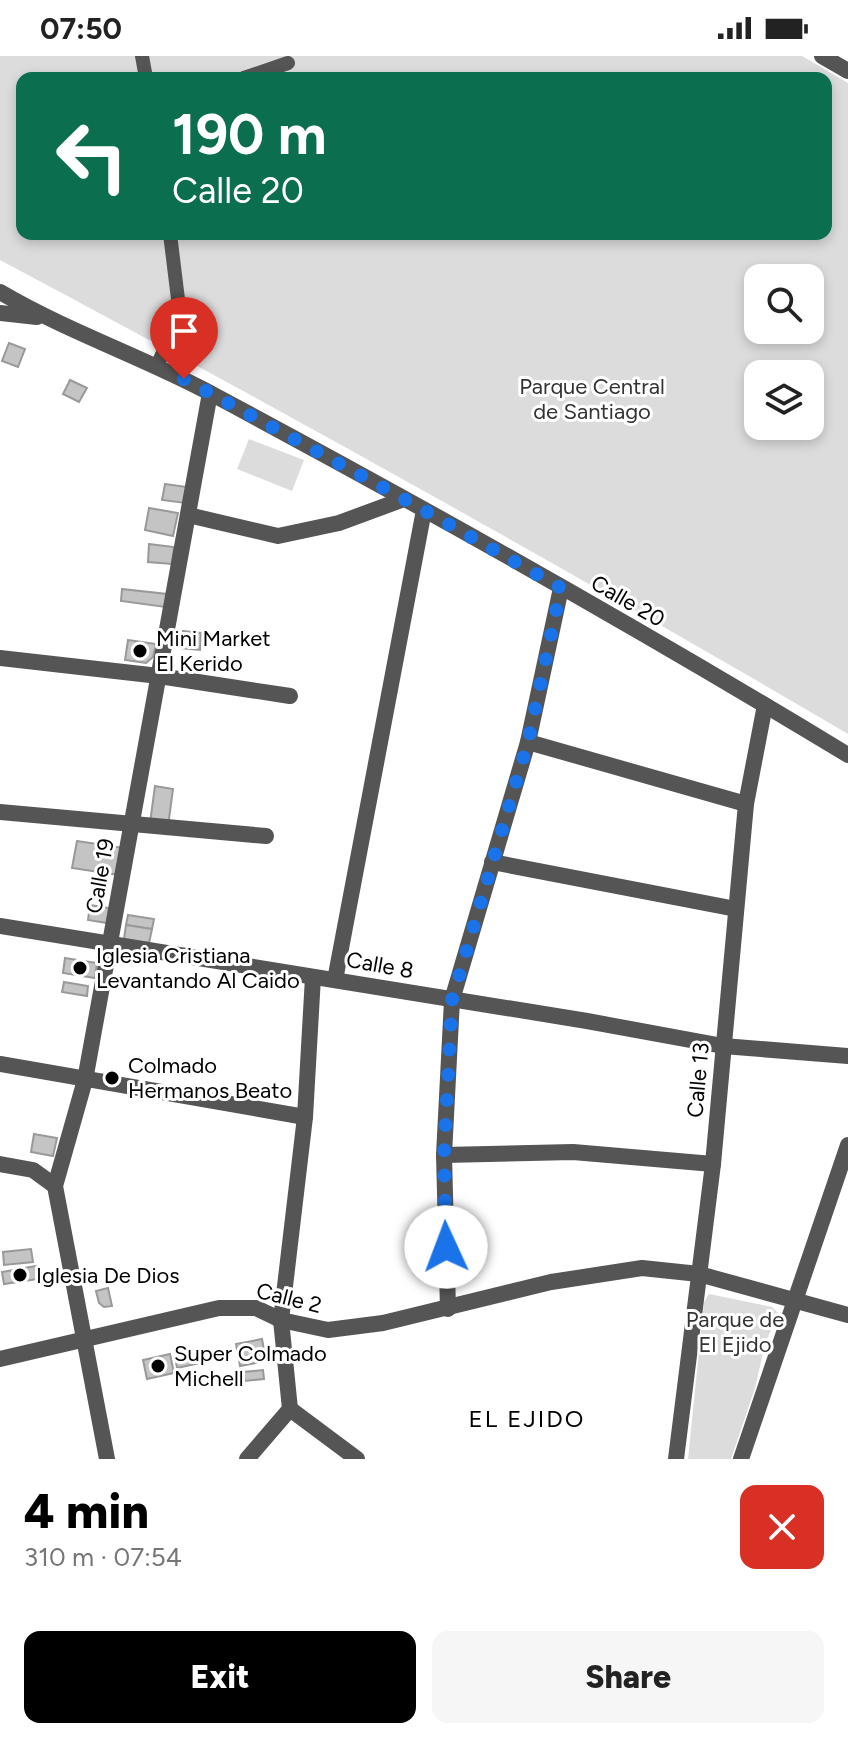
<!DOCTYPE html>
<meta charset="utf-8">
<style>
:root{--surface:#fff;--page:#f6f6f6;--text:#222;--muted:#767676;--accent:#000}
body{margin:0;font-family:Figtree,sans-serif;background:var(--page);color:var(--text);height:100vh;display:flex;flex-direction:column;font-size:30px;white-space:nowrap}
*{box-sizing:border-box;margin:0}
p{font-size:26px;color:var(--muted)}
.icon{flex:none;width:44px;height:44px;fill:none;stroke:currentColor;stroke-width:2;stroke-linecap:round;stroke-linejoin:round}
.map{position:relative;height:1403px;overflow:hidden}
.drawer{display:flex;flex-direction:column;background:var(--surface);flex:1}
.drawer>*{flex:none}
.guide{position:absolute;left:16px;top:16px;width:816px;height:168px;border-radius:16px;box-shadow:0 4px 12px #0003;background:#0b6e4f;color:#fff;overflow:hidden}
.buttons{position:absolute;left:744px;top:208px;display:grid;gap:16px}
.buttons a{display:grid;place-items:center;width:80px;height:80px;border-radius:16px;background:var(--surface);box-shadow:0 4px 12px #0003;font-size:40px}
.pin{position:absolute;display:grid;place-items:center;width:68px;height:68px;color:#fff;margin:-82px -34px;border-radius:50% 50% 50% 0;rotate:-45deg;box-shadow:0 0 8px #0007}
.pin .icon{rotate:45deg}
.me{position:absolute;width:88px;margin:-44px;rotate:358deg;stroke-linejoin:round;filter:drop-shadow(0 0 6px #0008)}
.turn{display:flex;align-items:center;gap:28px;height:168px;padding:0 24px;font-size:36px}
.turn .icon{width:104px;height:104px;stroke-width:2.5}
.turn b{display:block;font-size:56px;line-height:68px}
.round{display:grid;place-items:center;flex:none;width:84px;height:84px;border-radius:16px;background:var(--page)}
.summary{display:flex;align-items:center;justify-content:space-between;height:136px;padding:0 24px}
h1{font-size:48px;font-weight:800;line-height:60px;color:var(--accent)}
.primary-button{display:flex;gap:16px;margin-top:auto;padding:16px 24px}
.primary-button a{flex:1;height:92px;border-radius:16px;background:var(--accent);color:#fff;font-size:32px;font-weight:800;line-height:92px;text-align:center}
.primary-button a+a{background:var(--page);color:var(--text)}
.status{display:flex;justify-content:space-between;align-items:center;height:56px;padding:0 40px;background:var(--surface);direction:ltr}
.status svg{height:22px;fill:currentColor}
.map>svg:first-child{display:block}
.green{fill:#dcdcdc;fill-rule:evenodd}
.building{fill:#c4c4c4;stroke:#999;stroke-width:2}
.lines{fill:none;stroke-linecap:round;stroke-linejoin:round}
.lane{stroke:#555;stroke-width:14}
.street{stroke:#555;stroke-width:16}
.route{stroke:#1a73e8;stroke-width:14;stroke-dasharray:0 25.2}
.poi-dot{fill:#000;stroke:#fff;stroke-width:3}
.labels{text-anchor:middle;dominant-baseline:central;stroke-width:6;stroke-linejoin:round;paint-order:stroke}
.park-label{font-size:22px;fill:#333;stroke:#fff}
.street-label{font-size:22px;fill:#000;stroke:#fff}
.poi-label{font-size:22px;fill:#000;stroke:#fff;text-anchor:start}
.neighbourhood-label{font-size:24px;letter-spacing:2px;fill:#000;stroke:#fff}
</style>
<div class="status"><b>07:50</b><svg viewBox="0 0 49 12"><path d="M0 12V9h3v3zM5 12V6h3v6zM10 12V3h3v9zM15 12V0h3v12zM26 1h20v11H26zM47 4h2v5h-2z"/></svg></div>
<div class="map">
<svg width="848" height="1403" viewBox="0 0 848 1403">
<rect width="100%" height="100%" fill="#fff"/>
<g class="green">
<path d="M0 0H802L848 27V678C569 514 286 356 0 204ZM22 22H826V178H22ZM758 222H810V274H758ZM758 318H810V370H758Z"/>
<polygon points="249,383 304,404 292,435 237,413"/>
<polygon points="709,1238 772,1251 778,1257 765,1288 755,1332 731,1403 688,1403 704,1246"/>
</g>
<g class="building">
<polygon points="9,287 25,293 18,311 2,305"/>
<polygon points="70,324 87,332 79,346 63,338"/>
<polygon points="165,428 187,431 185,447 162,444"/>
<polygon points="149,452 178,457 173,480 145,474"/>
<polygon points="149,488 174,491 172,508 148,506"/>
<polygon points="122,533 167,538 165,551 121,545"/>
<polygon points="183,575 201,577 200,594 181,592"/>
<polygon points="128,584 156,588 153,601 146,607 125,604"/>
<polygon points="155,730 173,733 168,770 150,767"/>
<polygon points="77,785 124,792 119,819 72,812"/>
<polygon points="90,849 109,852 107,867 88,864"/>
<polygon points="128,859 154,863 152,873 126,869"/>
<polygon points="126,869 152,873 149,887 124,883"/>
<polygon points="65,902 97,907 95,922 63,917"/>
<polygon points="64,926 88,930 87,940 62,936"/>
<polygon points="34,1078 57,1082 53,1100 31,1096"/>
<polygon points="31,1193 33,1206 4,1209 3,1196"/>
<polygon points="36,1210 38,1223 4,1228 2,1216"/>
<polygon points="108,1232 112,1250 104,1251 99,1247 96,1235"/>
<polygon points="262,1283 266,1305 240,1310 236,1288"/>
<polygon points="197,1296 200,1307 177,1312 175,1300"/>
<polygon points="170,1298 174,1317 147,1323 143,1304"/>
<polygon points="263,1314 264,1323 245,1325 243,1316"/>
</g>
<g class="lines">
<g class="lane">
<polyline points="142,0 146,22"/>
<polyline points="244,22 288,7"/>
<polyline points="157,310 176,267 178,243 170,178"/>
</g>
<g class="street">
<polyline points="822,0 848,15"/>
<path d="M0 236C68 276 143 301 212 338 427 453 640 573 848 699"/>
<polyline points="0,257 37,261"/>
<polyline points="188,459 278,480 339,467 404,443"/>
<polyline points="0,602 159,620 290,640"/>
<polyline points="528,686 746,748"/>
<polyline points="0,756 266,780"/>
<polyline points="492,806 736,853"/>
<polyline points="0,870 587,965 723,990 848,1000"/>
<polyline points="335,924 424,454"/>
<polyline points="0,1008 305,1061"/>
<polyline points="444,1099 573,1096 713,1108"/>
<polyline points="0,1108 33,1114 55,1130"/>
<polyline points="448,1253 444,1099 452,944 528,686 561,532"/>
<polyline points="0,1303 219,1252 256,1252 281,1264 328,1274 383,1267 551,1226 642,1212 699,1218 848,1259"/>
<polyline points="290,1353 357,1403"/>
<polyline points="107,1403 55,1130 85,1024 210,337"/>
<polyline points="247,1403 290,1353 281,1264 305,1061 313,921"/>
<polyline points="676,1403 713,1108 746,748 765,649"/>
<polyline points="741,1403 848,1089"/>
</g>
</g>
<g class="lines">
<polyline class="route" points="184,323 404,443 561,532 528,686 452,944 444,1099 446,1191"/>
</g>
<g class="poi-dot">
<circle cx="140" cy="595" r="8"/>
<circle cx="80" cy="912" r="8"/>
<circle cx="112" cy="1022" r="8"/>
<circle cx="20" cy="1219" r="8"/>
<circle cx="158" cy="1310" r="8"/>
</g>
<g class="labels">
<g class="park-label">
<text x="592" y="330">Parque Central<tspan x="592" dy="25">de Santiago</tspan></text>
<text x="735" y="1263">Parque de<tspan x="735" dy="25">El Ejido</tspan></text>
</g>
<g class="street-label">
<text transform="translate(628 545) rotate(30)">Calle 20</text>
<text transform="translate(100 820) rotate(-80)">Calle 19</text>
<text transform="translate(380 909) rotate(10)">Calle 8</text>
<text transform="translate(698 1024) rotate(-85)">Calle 13</text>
<text transform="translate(289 1242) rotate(14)">Calle 2</text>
</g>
<g class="poi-label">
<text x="156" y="582">Mini Market<tspan x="156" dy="25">El Kerido</tspan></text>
<text x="96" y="899">Iglesia Cristiana<tspan x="96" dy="25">Levantando Al Caido</tspan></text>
<text x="128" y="1009">Colmado<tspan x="128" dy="25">Hermanos Beato</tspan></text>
<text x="36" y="1219">Iglesia De Dios</text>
<text x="174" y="1297">Super Colmado<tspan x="174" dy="25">Michell</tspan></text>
</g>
<g class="neighbourhood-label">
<text x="527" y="1362">EL EJIDO</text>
</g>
</g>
</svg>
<div class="buttons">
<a><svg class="icon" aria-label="search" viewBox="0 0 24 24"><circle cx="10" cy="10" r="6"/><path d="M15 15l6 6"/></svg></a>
<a><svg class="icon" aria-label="layers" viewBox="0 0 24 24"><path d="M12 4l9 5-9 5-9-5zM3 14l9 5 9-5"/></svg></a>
</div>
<div class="pin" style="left:184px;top:323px;background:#d93025"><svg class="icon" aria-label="arrive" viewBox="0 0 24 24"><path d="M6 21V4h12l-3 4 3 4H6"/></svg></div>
<svg class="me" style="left:446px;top:1191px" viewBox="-20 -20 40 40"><circle r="19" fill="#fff"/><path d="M0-13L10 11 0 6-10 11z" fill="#1a73e8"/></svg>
<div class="guide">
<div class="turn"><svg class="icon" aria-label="left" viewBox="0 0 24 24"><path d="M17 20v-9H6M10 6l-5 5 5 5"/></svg><div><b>190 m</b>Calle 20</div></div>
</div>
</div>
<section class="drawer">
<div class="summary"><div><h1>4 min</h1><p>310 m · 07:54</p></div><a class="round" style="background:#d93025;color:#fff"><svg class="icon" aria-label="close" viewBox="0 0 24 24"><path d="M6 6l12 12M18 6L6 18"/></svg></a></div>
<div class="primary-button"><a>Exit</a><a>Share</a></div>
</section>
